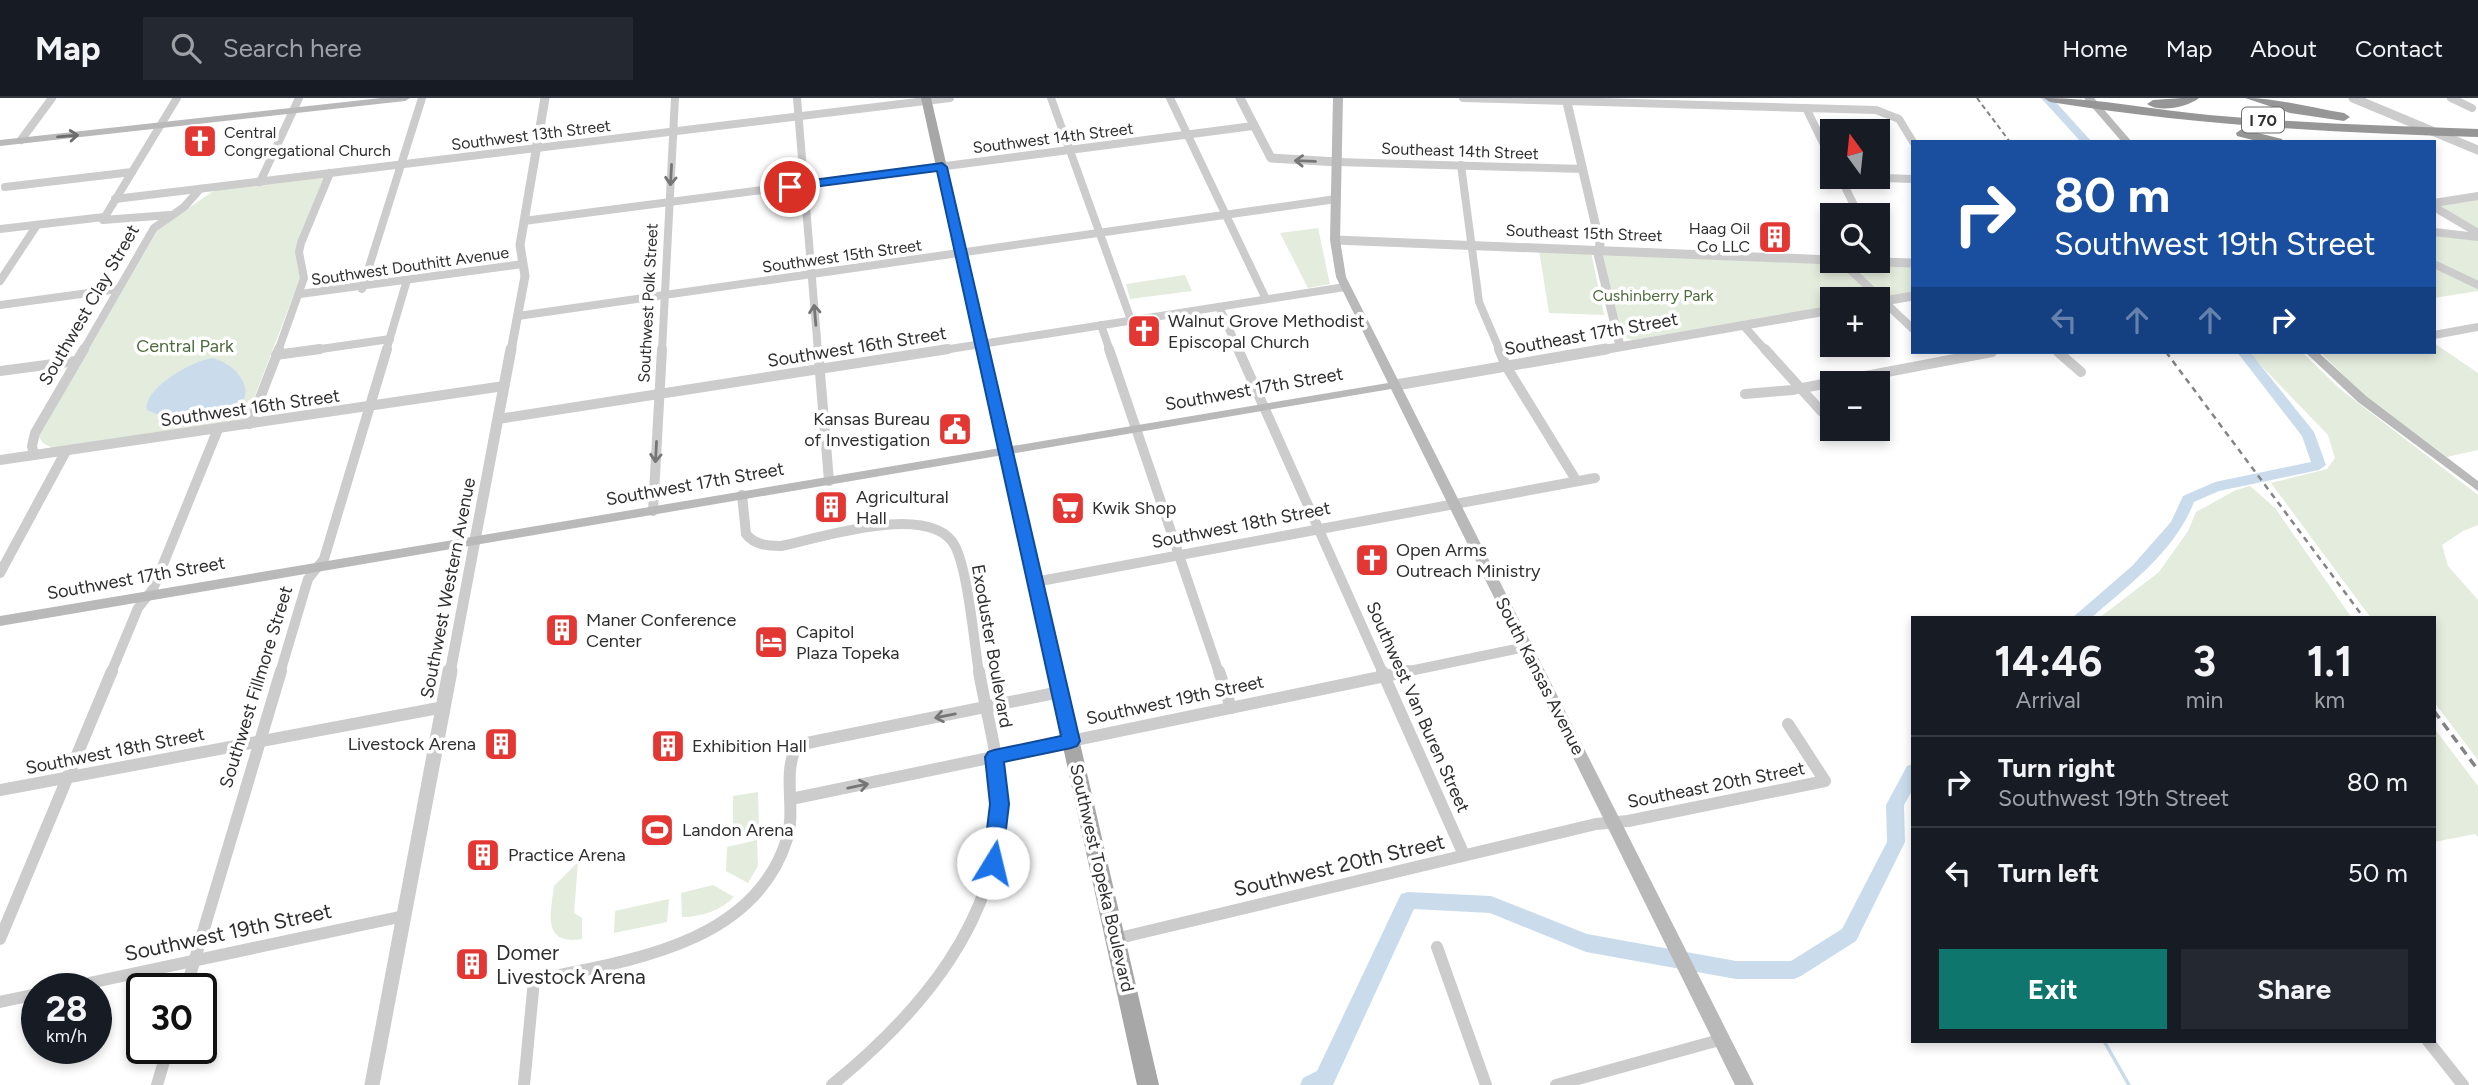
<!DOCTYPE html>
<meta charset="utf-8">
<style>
:root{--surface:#171b24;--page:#242831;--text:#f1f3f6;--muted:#9ea1a6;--line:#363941;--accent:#0f766e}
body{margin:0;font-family:Figtree,sans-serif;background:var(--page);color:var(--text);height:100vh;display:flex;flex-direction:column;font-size:26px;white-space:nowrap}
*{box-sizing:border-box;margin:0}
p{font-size:23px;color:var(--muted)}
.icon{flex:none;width:38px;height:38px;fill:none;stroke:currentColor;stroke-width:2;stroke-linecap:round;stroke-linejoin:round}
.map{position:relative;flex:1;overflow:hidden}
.details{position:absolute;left:1911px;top:518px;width:525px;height:427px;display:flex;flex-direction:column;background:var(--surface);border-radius:0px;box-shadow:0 4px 10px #0003}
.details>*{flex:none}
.banner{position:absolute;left:1911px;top:42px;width:525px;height:214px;border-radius:0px;box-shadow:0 4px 10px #0003;background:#1a4fa0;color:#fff;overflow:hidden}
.needle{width:46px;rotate:345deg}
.tools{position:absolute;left:1820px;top:21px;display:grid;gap:14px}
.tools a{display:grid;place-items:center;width:70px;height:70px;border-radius:0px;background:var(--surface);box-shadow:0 4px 10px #0003;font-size:35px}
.speed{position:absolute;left:21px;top:875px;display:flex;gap:14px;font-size:35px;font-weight:700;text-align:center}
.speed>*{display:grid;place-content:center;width:91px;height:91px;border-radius:50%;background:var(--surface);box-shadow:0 4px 10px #0003;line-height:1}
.speed small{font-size:18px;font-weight:400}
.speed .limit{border:4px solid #111;border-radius:10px;background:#fff;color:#111}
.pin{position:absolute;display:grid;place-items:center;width:60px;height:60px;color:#fff;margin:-30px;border:4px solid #fff;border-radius:50%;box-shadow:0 2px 7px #0007}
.me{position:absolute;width:77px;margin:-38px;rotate:9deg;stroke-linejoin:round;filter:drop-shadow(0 0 5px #0008)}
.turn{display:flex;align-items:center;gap:24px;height:147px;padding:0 28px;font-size:32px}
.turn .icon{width:91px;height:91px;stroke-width:2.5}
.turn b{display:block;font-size:49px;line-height:60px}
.lanes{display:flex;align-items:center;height:66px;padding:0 28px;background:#0003;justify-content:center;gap:35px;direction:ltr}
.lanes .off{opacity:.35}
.eta{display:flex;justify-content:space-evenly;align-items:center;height:119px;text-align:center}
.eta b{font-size:42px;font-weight:700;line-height:49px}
.button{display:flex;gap:14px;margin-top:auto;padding:14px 28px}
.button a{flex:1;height:80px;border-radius:0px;background:var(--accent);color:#fff;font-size:28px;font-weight:700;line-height:80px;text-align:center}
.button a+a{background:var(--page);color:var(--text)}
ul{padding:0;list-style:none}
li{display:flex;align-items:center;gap:21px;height:91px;padding:0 28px;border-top:2px solid var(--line)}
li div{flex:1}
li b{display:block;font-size:26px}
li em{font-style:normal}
header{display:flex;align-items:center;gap:42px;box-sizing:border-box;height:98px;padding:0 35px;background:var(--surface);border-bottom:2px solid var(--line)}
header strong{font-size:33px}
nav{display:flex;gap:38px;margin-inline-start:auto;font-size:24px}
.search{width:490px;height:63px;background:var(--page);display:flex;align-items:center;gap:18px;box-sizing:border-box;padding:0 24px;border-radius:0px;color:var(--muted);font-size:26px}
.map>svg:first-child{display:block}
.green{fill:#e4ecdd}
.water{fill:#cadcec}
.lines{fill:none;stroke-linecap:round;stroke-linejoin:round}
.stream{stroke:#cadcec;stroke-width:3.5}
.river{fill:#cadcec;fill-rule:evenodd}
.minor-far2{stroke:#ccc;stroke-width:8}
.minor-far1{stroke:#ccc;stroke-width:10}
.minor{stroke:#ccc;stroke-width:12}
.tertiary-far2{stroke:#ccc;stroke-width:9}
.tertiary-far1{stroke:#ccc;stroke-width:11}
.tertiary{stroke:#ccc;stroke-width:15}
.secondary{fill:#b9b9b9;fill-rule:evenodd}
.primary{fill:#a7a7a7;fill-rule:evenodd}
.motorway{fill:#969696;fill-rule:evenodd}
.rail-far2{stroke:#848484;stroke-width:2;stroke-dasharray:5 3.5;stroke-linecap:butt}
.rail-far1{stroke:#848484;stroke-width:2.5;stroke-dasharray:6 5;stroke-linecap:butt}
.rail{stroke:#848484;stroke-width:3.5;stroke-dasharray:9 6;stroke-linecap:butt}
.oneway{stroke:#6d6d6d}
.oneway2{stroke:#767676}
.route{fill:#1a73e8;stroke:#114b97;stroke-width:2}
.labels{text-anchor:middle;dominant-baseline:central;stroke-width:7;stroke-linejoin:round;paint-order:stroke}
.shield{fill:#fff;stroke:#6d6d6d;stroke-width:2}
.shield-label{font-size:16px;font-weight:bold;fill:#2f2f2f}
.far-poi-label{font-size:16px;fill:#2f2f2f;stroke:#fff;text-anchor:start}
.far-street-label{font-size:16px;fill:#2f2f2f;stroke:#fff}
.far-park-label{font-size:16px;fill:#4e6b3d;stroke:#fff}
.street-label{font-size:18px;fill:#2f2f2f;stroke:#fff}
.poi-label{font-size:18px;fill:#2f2f2f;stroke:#fff;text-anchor:start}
.park-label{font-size:18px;fill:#4e6b3d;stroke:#fff}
.near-street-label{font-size:21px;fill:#2f2f2f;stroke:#fff}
.near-poi-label{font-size:21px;fill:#2f2f2f;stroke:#fff;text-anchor:start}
</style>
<header>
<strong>Map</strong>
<div class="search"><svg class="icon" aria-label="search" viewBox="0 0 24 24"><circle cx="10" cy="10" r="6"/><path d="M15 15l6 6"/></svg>Search here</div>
<nav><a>Home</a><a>Map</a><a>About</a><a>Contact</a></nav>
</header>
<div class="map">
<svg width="2478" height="987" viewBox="0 0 2478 987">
<rect width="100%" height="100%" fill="#fff"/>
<g class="green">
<polygon points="327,79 297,150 301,178 246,321 52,350 43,345 39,339 40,334 159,130 215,92"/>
<polygon points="2478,100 2478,133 2437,108"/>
<polygon points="1318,130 1330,186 1308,190 1280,135"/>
<polygon points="2434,137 2478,141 2478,186 2434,164"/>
<polygon points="1539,152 1591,154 1604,217 1549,215"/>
<polygon points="1605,154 1913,167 1913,195 1875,201 1832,201 1832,209 1632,242 1620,237 1602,155"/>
<polygon points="2434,168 2478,189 2478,193 2434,200"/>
<polygon points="1185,177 1192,193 1130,201 1126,186"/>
<polygon points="2434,245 2478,275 2478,352 2447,359 2364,297 2320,254 2434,254"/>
<polygon points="2248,254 2302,254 2340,291 2478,397 2478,427 2463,433 2442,447 2448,468 2478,502 2478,662 2434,604 2434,520 2371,520 2271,385 2327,371 2335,360 2328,337"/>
<polygon points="2250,388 2275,410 2352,520 2099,520 2159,474 2188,433 2196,414 2236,392"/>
<polygon points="2434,630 2478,688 2478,739 2475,736 2434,744"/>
<polygon points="758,694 759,731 733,737 733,698"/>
<polygon points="757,742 758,768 748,785 726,773 727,749"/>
<path d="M578 764 574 815 582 820V841C541 848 551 814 554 788Z"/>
<path d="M713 787 734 799C720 813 701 819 682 819L681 795Z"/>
<polygon points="669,801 667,824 614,835 615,813"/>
</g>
<path class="water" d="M213 260C234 266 256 288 240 309 218 326 170 324 147 312 142 291 193 262 213 260Z"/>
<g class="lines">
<g class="stream">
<polyline points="2104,943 2129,987"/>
<polyline points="2138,943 2157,943"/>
</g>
<g class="river">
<polygon points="2041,0 2052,0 2092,44 2081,44"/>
<path d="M2237 254H2250L2314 334 2326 367 2319 372 2219 393 2194 404C2175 453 2130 486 2091 520H2072L2132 468 2171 424 2183 398 2215 384 2311 364 2302 338Z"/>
<polygon points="1913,666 1913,691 1904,707 1905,744 1856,843 1801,878 1794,881 1736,881 1586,854 1490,815 1414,811 1333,987 1300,987 1303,980 1317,973 1401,796 1408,794 1491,798 1587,836 1736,863 1791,863 1842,831 1887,744 1886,707 1907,668"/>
</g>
<g class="minor-far2">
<polyline points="797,0 818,253"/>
<polyline points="1051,0 1131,222"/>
<polyline points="1170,0 1266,201"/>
<polyline points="1463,0 1876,12 1899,21 1913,44"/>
<polyline points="2451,0 2472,10"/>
<polyline points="1806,10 1832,63"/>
<polyline points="21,42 52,0"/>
<polyline points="1337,64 1583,71"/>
<polyline points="1461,67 1479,204 1500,253"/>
<polyline points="1840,79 1859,117"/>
<polyline points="1857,79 1913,81"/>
<polyline points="260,84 299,0"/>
<polyline points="5,89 132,74"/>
<polyline points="115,101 950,0"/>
<polyline points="2434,105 2478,98"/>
<polyline points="2434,109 2478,135"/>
<polyline points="170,117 103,122 177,0"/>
<polyline points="524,123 1253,28"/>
<polyline points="0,131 104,119"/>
<polyline points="2434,134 2478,139"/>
<polyline points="1841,163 1913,231"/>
<polyline points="2434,166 2478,187"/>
<polyline points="0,183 37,127"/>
<polyline points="362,191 422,0"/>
<polyline points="300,196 523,166"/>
<polyline points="0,207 118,191"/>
<polyline points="1219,209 1239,253"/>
<polyline points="518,218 1336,101"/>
<polyline points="1101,227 1110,253"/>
<polyline points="1743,227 1766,253"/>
<polyline points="2434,237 2478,229"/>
<polyline points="83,253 154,130 184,109 200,91"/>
<polyline points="278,253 304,180 299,154 301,145 330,75"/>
<polyline points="307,253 390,241"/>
<polyline points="386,253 407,182"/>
<polyline points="662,253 675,0"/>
<polyline points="937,253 1345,189"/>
</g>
<g class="minor-far1">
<polyline points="818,251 829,383"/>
<polyline points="1109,251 1219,575"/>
<polyline points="1238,251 1383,575"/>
<polyline points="1499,251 1506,268 1576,382"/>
<polyline points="1765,251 1822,314"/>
<polyline points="2058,254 2081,274"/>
<polyline points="276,257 320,251"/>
<polyline points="0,273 76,263"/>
<polyline points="1745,296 1792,292 1992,254"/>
<polyline points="498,321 948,251"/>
<polyline points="250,326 279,251"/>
<polyline points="34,357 32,348 35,335 84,251"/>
<polyline points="0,362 504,288"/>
<path d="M742 397 746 436C755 447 767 448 781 448 820 440 931 403 955 448 968 473 974 544 979 575"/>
<polyline points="653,413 662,251"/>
<polyline points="0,475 66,353"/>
<polyline points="1035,484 1595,380"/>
<polyline points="111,575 138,510 153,491 218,331"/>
<polyline points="280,575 308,481 324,461 387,251"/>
<polyline points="1400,575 1526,549"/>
</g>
<g class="minor">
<polyline points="1219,573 1231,610"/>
<polyline points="1382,573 1464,757"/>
<polyline points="0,692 444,609"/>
<polyline points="791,701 1409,573"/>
<polyline points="0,841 112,573"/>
<polyline points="1115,841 1596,726 1628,723 1825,683 1788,626"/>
<polyline points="1437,849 1486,987"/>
<polyline points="61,891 404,818"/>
<polyline points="186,891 281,573"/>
<polyline points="0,904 37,896"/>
<polyline points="2428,943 2463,987"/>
<polyline points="157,987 168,950"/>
<path d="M524 987 534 882C627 863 754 847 787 741 796 712 783 680 795 651L807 645 1060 594"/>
<path d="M832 987C919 916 1000 823 1000 704 1000 661 986 616 979 573"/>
<polyline points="1556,987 1723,941"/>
</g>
<g class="tertiary-far2">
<polyline points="1240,0 1271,60 1337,64"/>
<polyline points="1566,0 1600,146 1598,156 1620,248"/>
<polyline points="2353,0 2478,52"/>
<polyline points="1335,142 1832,162"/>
<polyline points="1846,163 1913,165"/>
<polyline points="1878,204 1913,198"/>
<polyline points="511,253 525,178 520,147 545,0"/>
<polyline points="1596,253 1832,212"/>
</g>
<g class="tertiary-far1">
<polyline points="1396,287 1606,251"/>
<polyline points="450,575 511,251"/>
</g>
<polyline class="tertiary" points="372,987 450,573"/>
<g class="secondary">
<polygon points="381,0 410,0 405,3 0,48 0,42"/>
<polygon points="1333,0 1343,0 1340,142 1346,179 1754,987 1735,987 1391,291 0,528 0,518 1388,285 1336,179 1330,142"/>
<polygon points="2084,0 2094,0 2132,44 2122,44"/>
<polygon points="2305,254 2318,254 2366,298 2478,383 2478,393 2358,304"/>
</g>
<polygon class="primary" points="921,0 931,0 1159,987 1137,987"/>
<g class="motorway">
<path d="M2044 0C2099 0 2154 12 2209 17 2299 25 2388 28 2478 31V39C2334 35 2192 27 2050 4Z"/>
<path d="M2182 0H2199C2188 9 2159 15 2147 6L2153 2Z"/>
<path d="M2245 0C2278 0 2311 10 2344 15L2350 19 2344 23 2290 15Z"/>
<polygon points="2242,31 2282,41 2283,44 2261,44 2237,38 2236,35"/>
</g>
<polyline class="rail-far2" points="1977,0 2010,44"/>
<polyline class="rail-far1" points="2166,254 2364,520"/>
<polyline class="rail" points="2434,613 2478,672"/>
</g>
<defs><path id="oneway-shaft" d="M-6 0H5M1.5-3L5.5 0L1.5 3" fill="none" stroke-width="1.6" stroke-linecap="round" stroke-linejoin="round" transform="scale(1.75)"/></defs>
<use class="oneway" href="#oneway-shaft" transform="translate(68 38) rotate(-5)"/>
<g class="oneway2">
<use href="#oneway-shaft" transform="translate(1305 63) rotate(-178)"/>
<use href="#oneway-shaft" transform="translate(671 77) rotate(93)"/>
<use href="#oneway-shaft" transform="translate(815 217) rotate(-95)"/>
<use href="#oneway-shaft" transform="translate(656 354) rotate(93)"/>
<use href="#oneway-shaft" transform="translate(945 618) rotate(169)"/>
<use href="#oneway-shaft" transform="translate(858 688) rotate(-12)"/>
</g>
<polygon class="route" points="942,65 947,69 1080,643 1077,648 1071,650 1004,664 1009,706 1002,765 1000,771 993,773 986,771 983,765 990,706 985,659 988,654 994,652 1061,638 937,73 790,92 785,89 790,85"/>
<defs>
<g id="church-square" transform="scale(1.75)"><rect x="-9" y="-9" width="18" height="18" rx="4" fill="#e33734" stroke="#fff"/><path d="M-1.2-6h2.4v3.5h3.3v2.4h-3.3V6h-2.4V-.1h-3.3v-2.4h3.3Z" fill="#fff"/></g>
<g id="building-square" transform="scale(1.75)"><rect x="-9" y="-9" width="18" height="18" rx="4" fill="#e33734" stroke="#fff"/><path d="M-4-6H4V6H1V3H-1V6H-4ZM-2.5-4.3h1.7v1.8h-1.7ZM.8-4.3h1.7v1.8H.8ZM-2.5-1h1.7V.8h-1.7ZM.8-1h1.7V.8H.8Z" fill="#fff"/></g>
<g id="civic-square" transform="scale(1.75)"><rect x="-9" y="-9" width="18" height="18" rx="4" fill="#e33734" stroke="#fff"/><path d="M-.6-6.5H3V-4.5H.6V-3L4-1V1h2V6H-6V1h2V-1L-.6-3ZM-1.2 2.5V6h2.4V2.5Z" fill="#fff"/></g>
<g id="supermarket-square" transform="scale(1.75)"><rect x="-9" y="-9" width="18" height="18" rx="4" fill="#e33734" stroke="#fff"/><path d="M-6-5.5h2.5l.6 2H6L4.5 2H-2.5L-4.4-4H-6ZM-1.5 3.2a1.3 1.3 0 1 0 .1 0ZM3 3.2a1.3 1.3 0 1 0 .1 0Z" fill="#fff"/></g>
<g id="hotel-square" transform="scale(1.75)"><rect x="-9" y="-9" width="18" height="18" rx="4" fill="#e33734" stroke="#fff"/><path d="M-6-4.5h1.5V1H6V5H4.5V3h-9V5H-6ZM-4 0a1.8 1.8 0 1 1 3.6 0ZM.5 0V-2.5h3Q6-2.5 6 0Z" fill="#fff"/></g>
<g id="stadium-square" transform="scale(1.75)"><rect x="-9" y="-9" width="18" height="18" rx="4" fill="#e33734" stroke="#fff"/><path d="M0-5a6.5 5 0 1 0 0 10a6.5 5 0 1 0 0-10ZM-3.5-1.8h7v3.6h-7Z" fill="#fff"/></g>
</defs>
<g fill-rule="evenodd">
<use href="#church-square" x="200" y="43"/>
<use href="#building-square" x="1775" y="139"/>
<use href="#church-square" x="1144" y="233"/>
<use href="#civic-square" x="955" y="331"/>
<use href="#building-square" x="831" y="409"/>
<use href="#supermarket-square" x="1068" y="410"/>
<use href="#church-square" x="1372" y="462"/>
<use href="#building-square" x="562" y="532"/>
<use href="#hotel-square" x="771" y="544"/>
<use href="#building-square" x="501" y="646"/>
<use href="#building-square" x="668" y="648"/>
<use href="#stadium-square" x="657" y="732"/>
<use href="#building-square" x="483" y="757"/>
<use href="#building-square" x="472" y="866"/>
</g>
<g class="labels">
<rect class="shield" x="2242" y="9.5" width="42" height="25" rx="5"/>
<g class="shield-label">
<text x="2263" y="22">I 70</text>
</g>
<g class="far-poi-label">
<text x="224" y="34">Central<tspan x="224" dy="18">Congregational Church</tspan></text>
<text x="1750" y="130" text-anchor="end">Haag Oil<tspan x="1750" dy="18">Co LLC</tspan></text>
</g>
<g class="far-street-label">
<text transform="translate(531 37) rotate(-7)">Southwest 13th Street</text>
<text transform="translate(1053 40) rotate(-7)">Southwest 14th Street</text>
<text transform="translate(1460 53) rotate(2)">Southeast 14th Street</text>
<text transform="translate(1584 135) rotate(2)">Southeast 15th Street</text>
<text transform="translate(842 158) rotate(-8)">Southwest 15th Street</text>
<text transform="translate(410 168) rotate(-8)">Southwest Douthitt Avenue</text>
<text transform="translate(648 205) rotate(-87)">Southwest Polk Street</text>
</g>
<g class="far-park-label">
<text x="1653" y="197">Cushinberry Park</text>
</g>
<g class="street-label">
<text transform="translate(89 207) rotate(-60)">Southwest Clay Street</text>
<text transform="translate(1591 236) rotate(-10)">Southeast 17th Street</text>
<text transform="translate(857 249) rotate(-9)">Southwest 16th Street</text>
<text transform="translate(1254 291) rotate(-10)">Southwest 17th Street</text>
<text transform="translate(250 310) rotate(-8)">Southwest 16th Street</text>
<text transform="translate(695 386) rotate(-10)">Southwest 17th Street</text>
<text transform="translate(1241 427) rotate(-11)">Southwest 18th Street</text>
<text transform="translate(136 480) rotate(-10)">Southwest 17th Street</text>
<text transform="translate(448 490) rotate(-79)">Southwest Western Avenue</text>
<text transform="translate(992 548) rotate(80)">Exoduster Boulevard</text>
<text transform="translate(1540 578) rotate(63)">South Kansas Avenue</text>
<text transform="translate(256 589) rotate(-73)">Southwest Fillmore Street</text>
<text transform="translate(1175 602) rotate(-12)">Southwest 19th Street</text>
<text transform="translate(1418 609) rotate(66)">Southwest Van Buren Street</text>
<text transform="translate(115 653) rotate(-11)">Southwest 18th Street</text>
<text transform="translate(1716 687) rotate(-11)">Southeast 20th Street</text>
<text transform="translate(1102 780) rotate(77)">Southwest Topeka Boulevard</text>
</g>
<g class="poi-label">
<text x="1168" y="223">Walnut Grove Methodist<tspan x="1168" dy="21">Episcopal Church</tspan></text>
<text x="930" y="321" text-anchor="end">Kansas Bureau<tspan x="930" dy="21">of Investigation</tspan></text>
<text x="856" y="399">Agricultural<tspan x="856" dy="21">Hall</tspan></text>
<text x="1092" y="410">Kwik Shop</text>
<text x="1396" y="452">Open Arms<tspan x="1396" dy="21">Outreach Ministry</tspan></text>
<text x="586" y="522">Maner Conference<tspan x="586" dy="21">Center</tspan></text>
<text x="796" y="534">Capitol<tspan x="796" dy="21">Plaza Topeka</tspan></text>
<text x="476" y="646" text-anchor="end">Livestock Arena</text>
<text x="692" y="648">Exhibition Hall</text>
<text x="682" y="732">Landon Arena</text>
<text x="508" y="757">Practice Arena</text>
</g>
<g class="park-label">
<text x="185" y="248">Central Park</text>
</g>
<g class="near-street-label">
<text transform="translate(1339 767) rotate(-13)">Southwest 20th Street</text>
<text transform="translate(228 834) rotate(-12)">Southwest 19th Street</text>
</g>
<g class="near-poi-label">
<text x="496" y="854">Domer<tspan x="496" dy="24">Livestock Arena</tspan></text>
</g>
</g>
</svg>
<div class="tools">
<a><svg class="needle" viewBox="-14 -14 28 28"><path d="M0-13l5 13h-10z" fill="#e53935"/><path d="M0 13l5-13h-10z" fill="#9ea1a6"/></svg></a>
<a><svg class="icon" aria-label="search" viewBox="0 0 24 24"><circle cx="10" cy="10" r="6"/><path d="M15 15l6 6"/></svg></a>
<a>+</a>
<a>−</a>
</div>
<div class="speed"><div>28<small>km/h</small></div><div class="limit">30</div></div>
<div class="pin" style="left:790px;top:89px;background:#d93025"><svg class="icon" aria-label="arrive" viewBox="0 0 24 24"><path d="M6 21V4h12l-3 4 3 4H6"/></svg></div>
<svg class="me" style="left:993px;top:765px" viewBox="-20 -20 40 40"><circle r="19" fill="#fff"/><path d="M0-13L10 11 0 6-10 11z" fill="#1a73e8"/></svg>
<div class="banner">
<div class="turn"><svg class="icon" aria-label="right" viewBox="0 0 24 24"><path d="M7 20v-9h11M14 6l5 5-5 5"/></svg><div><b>80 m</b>Southwest 19th Street</div></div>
<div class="lanes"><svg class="icon off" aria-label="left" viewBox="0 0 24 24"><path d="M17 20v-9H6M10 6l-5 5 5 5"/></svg><svg class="icon off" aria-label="ahead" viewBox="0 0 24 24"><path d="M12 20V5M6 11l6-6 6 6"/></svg><svg class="icon off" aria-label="ahead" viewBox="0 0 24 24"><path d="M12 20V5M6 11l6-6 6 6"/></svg><svg class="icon" aria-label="right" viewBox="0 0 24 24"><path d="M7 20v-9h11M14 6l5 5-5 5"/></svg></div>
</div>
<section class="details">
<div class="eta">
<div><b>14:46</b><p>Arrival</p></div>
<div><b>3</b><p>min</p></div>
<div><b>1.1</b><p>km</p></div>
</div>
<ul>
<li><svg class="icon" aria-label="right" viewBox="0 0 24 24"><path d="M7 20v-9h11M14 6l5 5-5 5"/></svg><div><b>Turn right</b><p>Southwest 19th Street</p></div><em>80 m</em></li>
<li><svg class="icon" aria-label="left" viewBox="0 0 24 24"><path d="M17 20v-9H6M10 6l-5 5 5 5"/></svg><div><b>Turn left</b></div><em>50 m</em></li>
</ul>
<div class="button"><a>Exit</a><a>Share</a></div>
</section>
</div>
